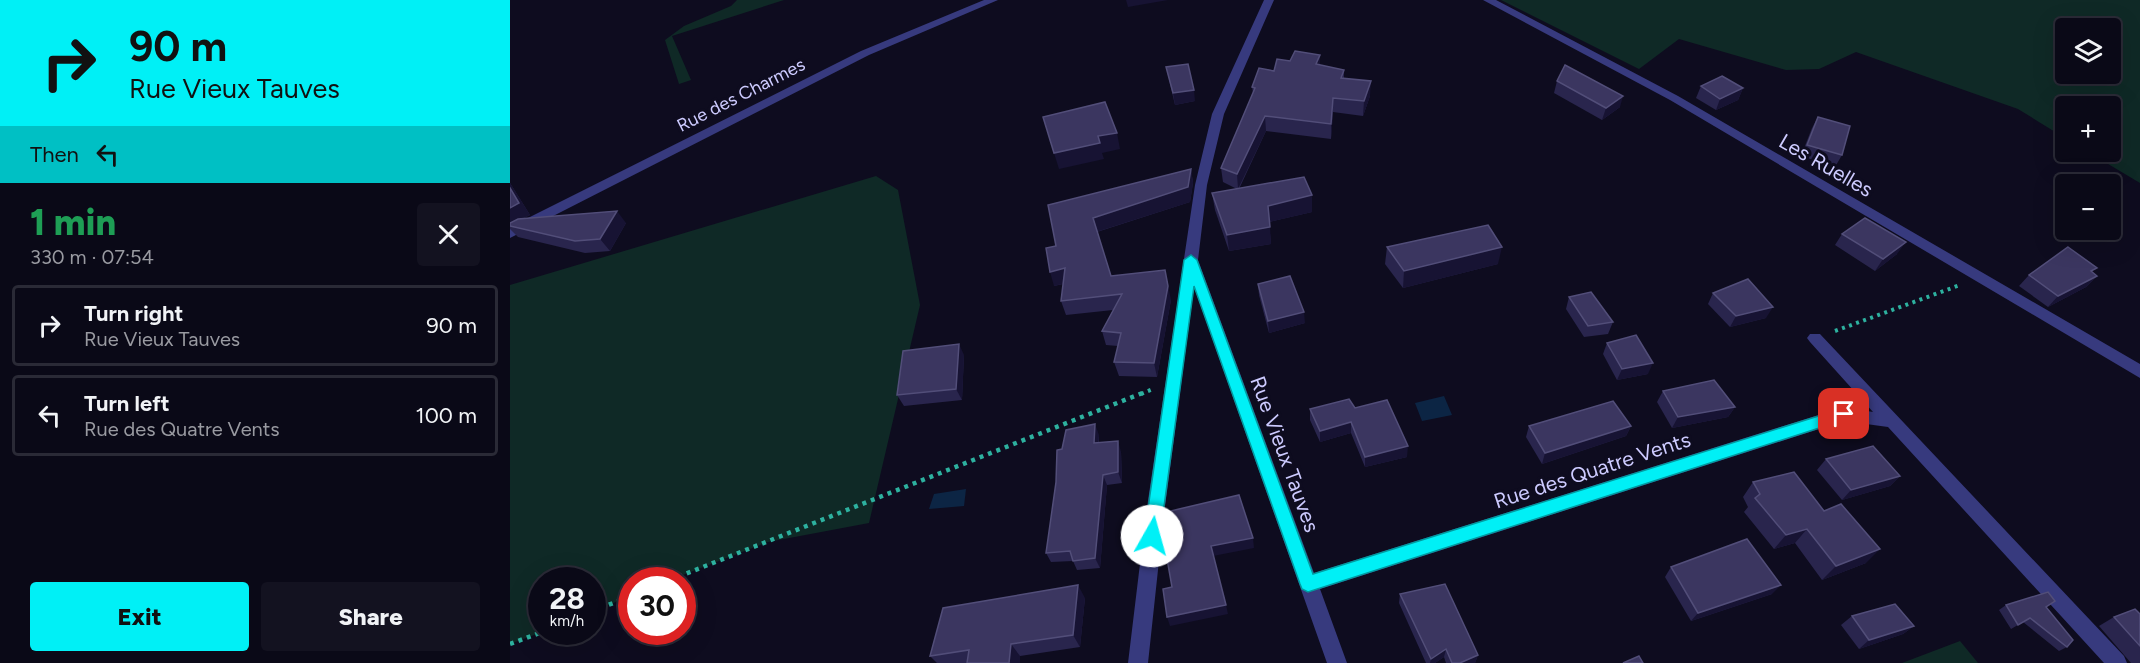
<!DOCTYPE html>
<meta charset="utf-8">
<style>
:root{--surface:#0a0917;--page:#131220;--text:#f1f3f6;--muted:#999aa1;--line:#2a2a36;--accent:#00f0f6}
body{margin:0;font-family:Figtree,sans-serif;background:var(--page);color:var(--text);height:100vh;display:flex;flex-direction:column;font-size:22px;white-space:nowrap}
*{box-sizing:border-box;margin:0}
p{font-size:20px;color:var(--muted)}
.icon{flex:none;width:33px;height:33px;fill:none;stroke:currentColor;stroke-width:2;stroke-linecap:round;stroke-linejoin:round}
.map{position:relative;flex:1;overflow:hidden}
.drawer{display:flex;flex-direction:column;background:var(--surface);width:510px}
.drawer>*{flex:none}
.banner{background:#00f0f6;color:#111;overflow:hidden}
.tools{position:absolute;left:1545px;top:18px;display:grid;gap:12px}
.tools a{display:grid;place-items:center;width:66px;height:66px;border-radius:6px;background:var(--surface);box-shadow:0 6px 24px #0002,0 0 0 2px var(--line);font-size:30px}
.speed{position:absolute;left:18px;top:567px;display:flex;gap:12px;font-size:30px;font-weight:700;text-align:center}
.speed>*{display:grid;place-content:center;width:78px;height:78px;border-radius:50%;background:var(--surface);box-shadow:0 6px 24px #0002,0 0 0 2px var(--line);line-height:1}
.speed small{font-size:15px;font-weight:400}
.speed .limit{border:9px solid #d22;background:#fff;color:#111}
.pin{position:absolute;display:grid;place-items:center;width:51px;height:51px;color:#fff;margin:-26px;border-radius:12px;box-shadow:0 3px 9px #0006}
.me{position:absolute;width:66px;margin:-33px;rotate:7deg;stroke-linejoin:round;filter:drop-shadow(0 0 4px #0008)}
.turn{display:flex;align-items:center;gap:21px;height:126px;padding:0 30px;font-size:27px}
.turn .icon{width:78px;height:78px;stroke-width:2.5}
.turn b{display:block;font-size:42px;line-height:51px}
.then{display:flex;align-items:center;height:57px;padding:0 30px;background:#0003;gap:12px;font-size:22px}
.round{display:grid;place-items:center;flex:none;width:63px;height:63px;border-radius:6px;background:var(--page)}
.head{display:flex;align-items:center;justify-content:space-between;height:102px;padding:0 30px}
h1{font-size:36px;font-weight:800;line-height:45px;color:#1e9e55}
.action{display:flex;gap:12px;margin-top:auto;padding:12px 30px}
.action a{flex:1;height:69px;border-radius:6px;background:var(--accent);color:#111;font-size:24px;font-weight:800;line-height:69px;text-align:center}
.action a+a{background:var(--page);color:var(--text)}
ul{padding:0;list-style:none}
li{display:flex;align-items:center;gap:18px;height:81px;margin:0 12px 9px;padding:0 18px;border:3px solid var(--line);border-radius:6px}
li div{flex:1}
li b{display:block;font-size:22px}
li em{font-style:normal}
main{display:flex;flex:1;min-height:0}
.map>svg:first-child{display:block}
.green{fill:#0f2926;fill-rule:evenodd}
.water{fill:#0c2544}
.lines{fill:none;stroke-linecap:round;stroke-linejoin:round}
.path-far1{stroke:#2db19f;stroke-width:4;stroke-dasharray:3 4.5;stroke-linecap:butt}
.path{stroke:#2db19f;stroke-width:4.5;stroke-dasharray:4 5;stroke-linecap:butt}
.street{fill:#373a7e;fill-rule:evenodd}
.wall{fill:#29254d}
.shaded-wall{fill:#171333}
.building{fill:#3b3660;stroke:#524e79;stroke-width:1.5}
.route{fill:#00f0f6;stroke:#009ca0;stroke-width:1.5}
.labels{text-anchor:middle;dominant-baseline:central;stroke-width:6;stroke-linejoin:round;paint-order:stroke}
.far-street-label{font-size:18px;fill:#cdcbff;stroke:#0e0c1f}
.street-label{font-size:21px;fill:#cdcbff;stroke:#0e0c1f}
</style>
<main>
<section class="drawer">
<div class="banner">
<div class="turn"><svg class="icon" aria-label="right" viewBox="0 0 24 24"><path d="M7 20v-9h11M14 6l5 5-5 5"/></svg><div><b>90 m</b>Rue Vieux Tauves</div></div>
<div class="then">Then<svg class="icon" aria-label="left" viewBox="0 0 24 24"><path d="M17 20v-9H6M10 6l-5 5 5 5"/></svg></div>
</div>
<div class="head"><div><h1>1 min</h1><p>330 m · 07:54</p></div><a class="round"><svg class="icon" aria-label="close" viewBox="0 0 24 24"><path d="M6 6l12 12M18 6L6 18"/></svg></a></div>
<ul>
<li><svg class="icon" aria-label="right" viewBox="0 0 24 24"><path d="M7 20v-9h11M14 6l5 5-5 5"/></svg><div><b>Turn right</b><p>Rue Vieux Tauves</p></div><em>90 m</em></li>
<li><svg class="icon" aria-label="left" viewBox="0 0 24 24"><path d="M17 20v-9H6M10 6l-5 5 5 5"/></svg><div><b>Turn left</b><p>Rue des Quatre Vents</p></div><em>100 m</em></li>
</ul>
<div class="action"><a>Exit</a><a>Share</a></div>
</section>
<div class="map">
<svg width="1630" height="663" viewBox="0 0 1630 663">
<rect width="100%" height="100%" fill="#0e0c1f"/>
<g class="green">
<polygon points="227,0 274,0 162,36 181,80 169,84 155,40 174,26 221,6"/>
<path d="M991 0H1630V183L1578 152H1600V106H1556L1555 138 1508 109 1346 52 1309 69 1276 70 1169 39 1129 69ZM1600 28V74H1556V28Z"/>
<polygon points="366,176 388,190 410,305 359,523 258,542 160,580 122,580 121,596 83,611 82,580 32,580 32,632 0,644 0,285"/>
<polygon points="1450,641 1468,663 1392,663"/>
</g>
<g class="water">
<polygon points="934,396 942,415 912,421 905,403"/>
<polygon points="456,489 454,506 419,509 424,494"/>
</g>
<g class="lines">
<g class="path-far1">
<polyline points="1325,331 1450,285"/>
<polyline points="631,394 643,389"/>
</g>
<g class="path">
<polyline points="160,580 635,392"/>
<polyline points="82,611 122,596"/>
<polyline points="0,644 32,632"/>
</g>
<g class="street">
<polygon points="474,0 488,0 359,55 0,238 0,227 351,51"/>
<polygon points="754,0 764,0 714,114 697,185 688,260 804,573 1334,407 1363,412 1300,342 1297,338 1300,334 1310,334 1614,656 1617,663 1594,663 1378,427 1334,421 810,589 837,663 817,663 684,287 654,514 638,663 618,663 636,514 685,185 702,114"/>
<polygon points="973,0 986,0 1168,96 1630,364 1630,378 1160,100"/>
</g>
</g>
<g class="wall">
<polygon points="810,65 834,70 834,78 860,96 853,116 823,112 821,139 756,131 729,189 802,195 802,212 759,222 761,244 719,251 705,210 702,193 727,189 713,182 711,168 743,93 742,87 764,71"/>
<polygon points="656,67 685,101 665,105"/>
<polygon points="1047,81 1110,107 1092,120 1044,93"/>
<polygon points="1191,86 1233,88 1228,100 1206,110 1186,98"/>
<polygon points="1308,117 1332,155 1325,167 1291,156 1302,128"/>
<polygon points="681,169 683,183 680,202 587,232 601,276 661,300 647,377 609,376 604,362 608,346 596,345 592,331 603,310 556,315 551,301 553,284 544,286 546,246"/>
<polygon points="0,183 20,215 12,219 116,223 100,251 75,253 8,237 0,229"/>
<polygon points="1332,234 1387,254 1365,271 1325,245"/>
<polygon points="877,247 988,264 893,288 875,264"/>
<polygon points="1582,273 1587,276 1576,287 1538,307 1509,286 1519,275"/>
<polygon points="748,284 795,323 759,333 749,295"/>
<polygon points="1203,293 1256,318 1220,327 1198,304"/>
<polygon points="1059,297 1103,322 1098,334 1074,337 1056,309"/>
<polygon points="1097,343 1138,374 1107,380 1093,354"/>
<polygon points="454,355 452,400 394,406 387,395"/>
<polygon points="1153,391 1225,407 1218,417 1162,428 1147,402"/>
<polygon points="845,408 897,457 855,467 841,433 810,442 800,420 800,409"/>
<polygon points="1019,426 1121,426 1116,436 1032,464 1016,437"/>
<polygon points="589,435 589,443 611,452 612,483 597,485 590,568 567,570 563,561 541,562 536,553"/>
<polygon points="1316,459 1390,476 1380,486 1332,500 1307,470"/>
<polygon points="1243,482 1356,563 1312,580 1285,543 1264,549 1234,512 1238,507 1233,497"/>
<polygon points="1161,567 1262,594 1181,621 1155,577"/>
<polygon points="890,594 968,655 965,663 936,663 934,657 925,663 916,663 889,603"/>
<polygon points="575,598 570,647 510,656 510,663 427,663 420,656"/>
<polygon points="1496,605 1536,607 1557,647 1549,651 1513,622 1501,629 1489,610"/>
<polygon points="1630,614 1630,663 1621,663 1589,626 1604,617"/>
<polygon points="1342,616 1404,626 1393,634 1349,649 1331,625"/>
</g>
<g class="shaded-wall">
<polygon points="616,0 658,0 618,7"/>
<polygon points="810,55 810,70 806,64"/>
<polygon points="861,81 860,96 853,116 854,101"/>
<polygon points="1233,88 1228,100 1206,110 1210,99"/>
<polygon points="684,90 685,101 665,105 663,93"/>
<polygon points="1113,96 1110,107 1092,120 1096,108"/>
<polygon points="823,98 823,112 821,139 821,124"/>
<polygon points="755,116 756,131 728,189 727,174"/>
<polygon points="607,133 610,149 592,153 594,159 549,169 544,153 588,136"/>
<polygon points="681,169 683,183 680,202 586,232 583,218"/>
<polygon points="0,183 20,215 0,225"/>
<polygon points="802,195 802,212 759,222 758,206"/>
<polygon points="107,211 116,223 100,251 90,239"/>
<polygon points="760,227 761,244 719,251 717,235"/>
<polygon points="1396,242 1387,254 1365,271 1373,259"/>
<polygon points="992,247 988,264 893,288 894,271"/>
<polygon points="555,268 560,282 544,286 540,272"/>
<polygon points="655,270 661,300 647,377 644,363"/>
<polygon points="1587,276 1576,287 1538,307 1548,296"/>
<polygon points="1263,307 1256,318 1220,327 1226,316"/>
<polygon points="794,312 795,323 759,333 758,321"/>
<polygon points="449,344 454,355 452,400 446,389"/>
<polygon points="1143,363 1138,374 1107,380 1112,369"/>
<polygon points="1225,407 1218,417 1162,428 1168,417"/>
<polygon points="841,422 841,433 810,442 810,431"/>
<polygon points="585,424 589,435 588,454 584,443"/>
<polygon points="1121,426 1116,436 1032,464 1035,453"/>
<polygon points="608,441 611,452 612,483 608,472"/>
<polygon points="898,446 897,457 855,467 855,457"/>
<polygon points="593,475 597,485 590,568 585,558"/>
<polygon points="1390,476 1380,486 1332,500 1341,490"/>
<polygon points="1297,529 1285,543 1264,549 1276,535"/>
<polygon points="743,538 744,548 703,556 701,546"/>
<polygon points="1370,549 1356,563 1312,580 1326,566"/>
<polygon points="568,585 575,598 570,647 563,635"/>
<polygon points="1271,585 1262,594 1181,621 1188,613"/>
<polygon points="716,605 718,614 660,626 657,617"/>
<polygon points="1404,626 1393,634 1349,649 1359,640"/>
<polygon points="501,644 510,656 510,663 499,663"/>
<polygon points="936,649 934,657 925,663 920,663 921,659"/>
<polygon points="968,655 965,663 950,663"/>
</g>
<g class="building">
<polygon points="785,51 810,55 806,64 834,70 831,78 861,81 854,101 823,98 821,124 755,116 727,174 711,168 745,88 742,87 749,68 764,71 767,59 780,61"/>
<polygon points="678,64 684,90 663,93 656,67"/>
<polygon points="1055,65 1113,96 1096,108 1047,81"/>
<polygon points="1212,76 1233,88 1210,99 1191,86"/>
<polygon points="595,102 607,133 588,136 590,143 544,153 533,117"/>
<polygon points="1308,117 1340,126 1332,155 1297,145"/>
<polygon points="681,169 678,187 583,218 601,276 655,270 658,286 644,363 604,362 611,333 592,331 612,294 551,301 555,268 540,272 536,248 546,246 538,205"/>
<polygon points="794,177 802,195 758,206 760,227 717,235 702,193"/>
<polygon points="0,188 9,203 0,208"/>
<polygon points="107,211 90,239 65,241 0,226 0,223 8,219"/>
<polygon points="1355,218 1396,242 1373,259 1332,234"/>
<polygon points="978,225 992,247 894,271 877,247"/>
<polygon points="1558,247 1587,268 1581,271 1587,276 1548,296 1519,275"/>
<polygon points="780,276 794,312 758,321 748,284"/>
<polygon points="1238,279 1263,307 1226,316 1203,293"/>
<polygon points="1081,292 1103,322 1078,326 1059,297"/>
<polygon points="1126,335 1143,363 1112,369 1097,343"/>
<polygon points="449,344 446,389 387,395 393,351"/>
<polygon points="1204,380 1225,407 1168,417 1153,391"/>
<polygon points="839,399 845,408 877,400 898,446 855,457 841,422 810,431 800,409"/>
<polygon points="1103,401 1121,426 1035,453 1019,426"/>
<polygon points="585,424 584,443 608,441 608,472 593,475 585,558 563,561 560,551 536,553 546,482 547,450 552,449 556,430"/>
<polygon points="1363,446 1390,476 1341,490 1316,459"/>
<polygon points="1284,472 1314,511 1331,504 1370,549 1326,566 1297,529 1276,535 1245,498 1250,494 1243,482"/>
<polygon points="729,495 743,538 701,546 716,605 657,617 653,589 662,587 651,525 652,513"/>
<polygon points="1237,539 1271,585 1188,613 1161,567"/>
<polygon points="935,584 968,655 950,663 942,663 936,649 921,659 890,594"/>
<polygon points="568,585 563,635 501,644 499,663 457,663 459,650 420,656 433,608"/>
<polygon points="1538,592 1545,601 1536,607 1563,640 1557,647 1520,618 1508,625 1496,605"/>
<polygon points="1385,604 1404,626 1359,640 1342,616"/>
<polygon points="1625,609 1630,614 1630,646 1604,617"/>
<polygon points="1129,656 1133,663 1113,663"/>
</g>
<polygon class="route" points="681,255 687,260 803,574 1334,408 1341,414 1334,420 798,592 792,589 790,584 684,286 650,536 648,541 642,543 637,541 634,536 674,260"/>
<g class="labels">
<g class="far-street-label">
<text transform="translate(231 95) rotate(-27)">Rue des Charmes</text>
</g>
<g class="street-label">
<text transform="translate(1316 165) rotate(30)">Les Ruelles</text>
<text transform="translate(775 454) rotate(70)">Rue Vieux Tauves</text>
<text transform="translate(1082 470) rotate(-18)">Rue des Quatre Vents</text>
</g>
</g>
</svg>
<div class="tools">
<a><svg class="icon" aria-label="layers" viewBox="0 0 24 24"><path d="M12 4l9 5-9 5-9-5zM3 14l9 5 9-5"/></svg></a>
<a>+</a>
<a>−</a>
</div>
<div class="speed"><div>28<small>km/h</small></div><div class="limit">30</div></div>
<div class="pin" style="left:1334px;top:414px;background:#d93025"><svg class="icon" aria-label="arrive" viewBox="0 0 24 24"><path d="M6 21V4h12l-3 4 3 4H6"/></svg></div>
<svg class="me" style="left:642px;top:536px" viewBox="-20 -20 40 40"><circle r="19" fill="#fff"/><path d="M0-13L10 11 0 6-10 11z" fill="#00f0f6"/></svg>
</div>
</main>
